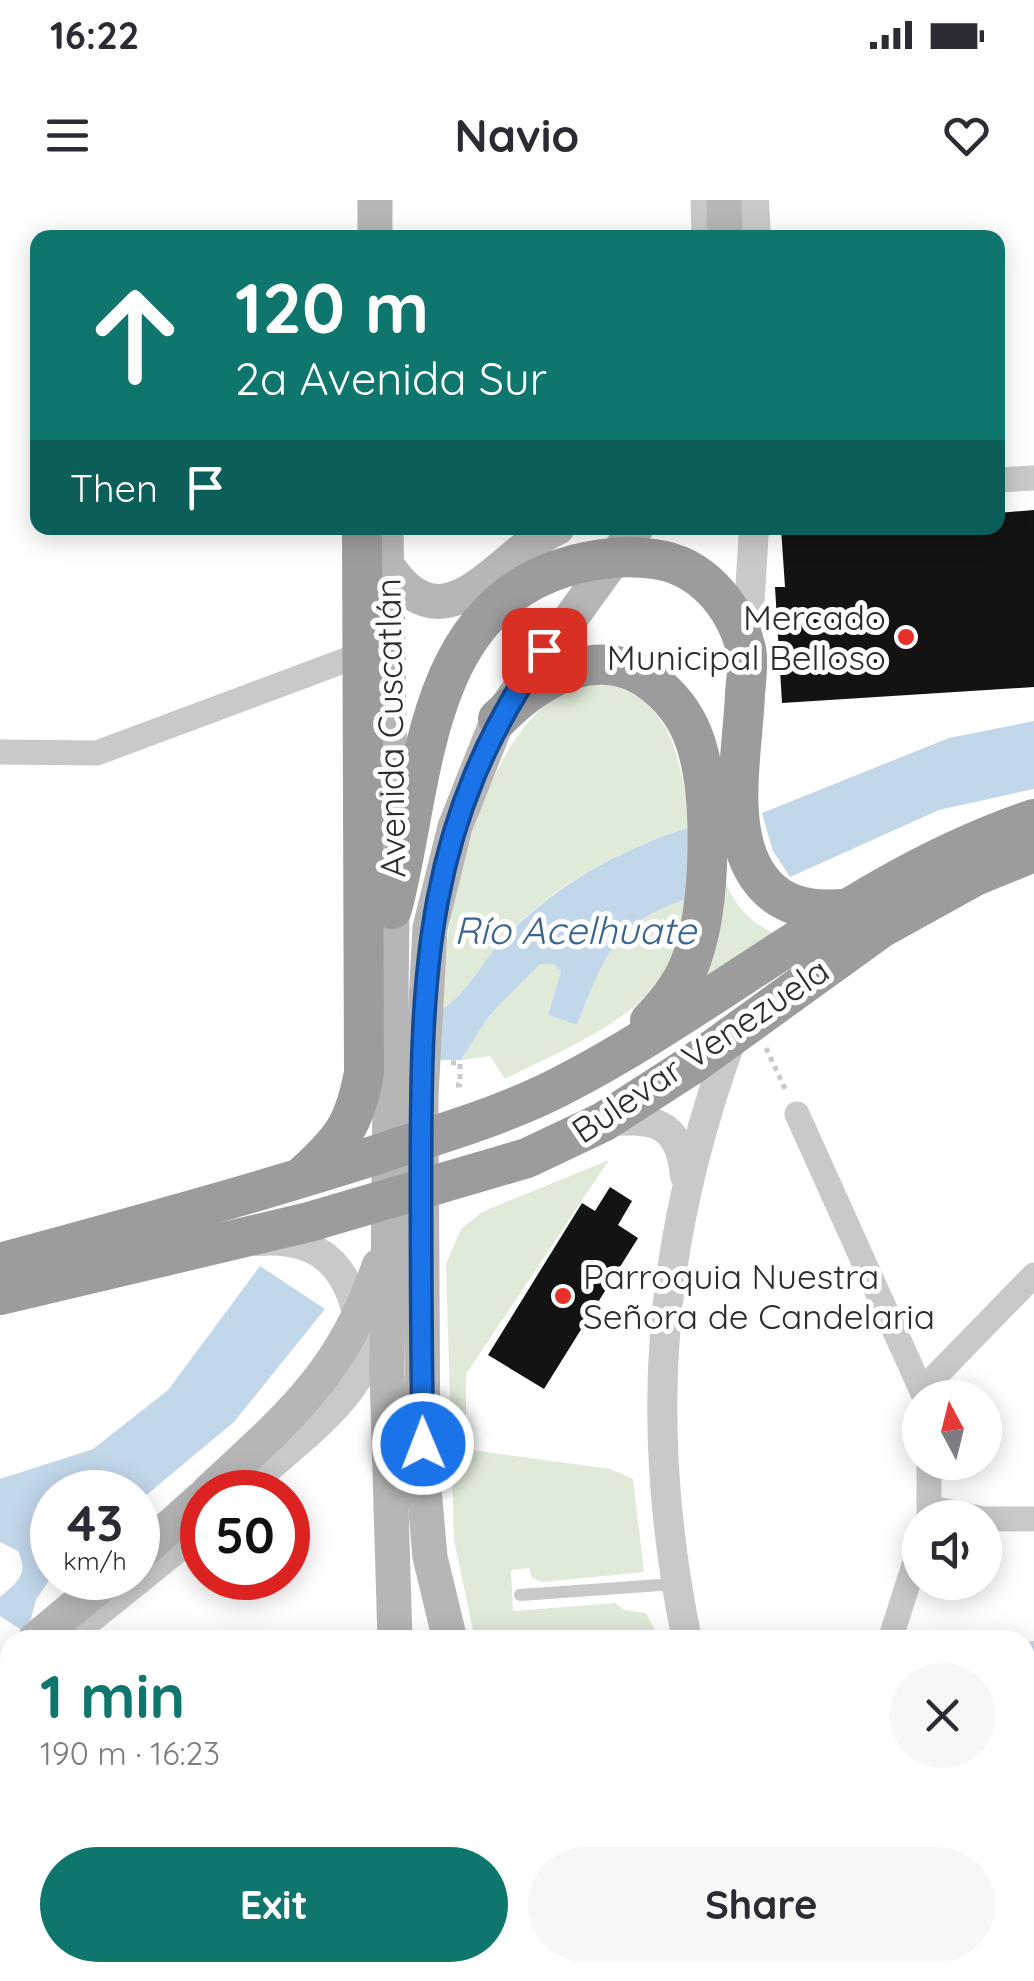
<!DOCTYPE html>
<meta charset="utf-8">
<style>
:root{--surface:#fff;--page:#f7f7f7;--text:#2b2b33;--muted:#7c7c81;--accent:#0f766e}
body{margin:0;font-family:Quicksand,sans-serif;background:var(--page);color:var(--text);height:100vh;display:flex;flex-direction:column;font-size:38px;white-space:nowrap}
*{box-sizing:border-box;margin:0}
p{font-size:32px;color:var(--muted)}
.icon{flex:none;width:55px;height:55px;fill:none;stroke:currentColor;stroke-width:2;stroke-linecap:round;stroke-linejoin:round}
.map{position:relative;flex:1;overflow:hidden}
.drawer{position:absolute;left:0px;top:1430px;width:1035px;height:352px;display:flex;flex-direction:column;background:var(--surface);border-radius:30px 30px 0 0;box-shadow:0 5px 25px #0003}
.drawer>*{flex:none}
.guide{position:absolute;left:30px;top:30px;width:975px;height:305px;border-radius:20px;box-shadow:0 5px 25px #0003;background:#0f766e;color:#fff;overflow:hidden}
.needle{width:65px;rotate:353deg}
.controls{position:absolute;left:902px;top:1180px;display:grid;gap:20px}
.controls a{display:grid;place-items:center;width:100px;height:100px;border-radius:50%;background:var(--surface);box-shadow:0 5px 25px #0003;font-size:50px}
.speed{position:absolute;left:30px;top:1270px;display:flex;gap:20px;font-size:50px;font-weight:700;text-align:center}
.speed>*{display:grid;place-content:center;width:130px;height:130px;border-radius:50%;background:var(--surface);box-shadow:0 5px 25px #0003;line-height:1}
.speed small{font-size:25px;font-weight:400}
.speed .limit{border:15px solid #d22;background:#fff;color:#111}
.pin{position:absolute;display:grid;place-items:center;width:85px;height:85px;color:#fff;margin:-42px;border-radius:20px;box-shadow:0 5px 15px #0006}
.me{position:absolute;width:110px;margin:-55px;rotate:359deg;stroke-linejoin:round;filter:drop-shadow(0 0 8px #0008)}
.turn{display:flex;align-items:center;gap:35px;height:210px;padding:0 40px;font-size:45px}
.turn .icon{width:130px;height:130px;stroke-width:2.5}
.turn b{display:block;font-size:70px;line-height:85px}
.then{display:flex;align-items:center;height:95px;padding:0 40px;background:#0003;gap:20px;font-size:38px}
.round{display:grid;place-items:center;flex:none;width:105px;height:105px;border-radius:52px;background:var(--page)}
.headline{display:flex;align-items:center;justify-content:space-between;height:170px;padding:0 40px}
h1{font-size:60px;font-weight:700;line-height:75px;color:var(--accent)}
.button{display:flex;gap:20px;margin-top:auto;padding:20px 40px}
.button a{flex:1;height:115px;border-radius:60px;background:var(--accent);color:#fff;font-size:40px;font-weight:700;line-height:115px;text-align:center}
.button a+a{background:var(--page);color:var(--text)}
.status{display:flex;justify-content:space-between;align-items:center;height:70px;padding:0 50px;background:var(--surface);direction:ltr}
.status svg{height:28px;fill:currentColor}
header{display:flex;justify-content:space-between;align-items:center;height:130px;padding:0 40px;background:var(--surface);font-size:45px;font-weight:700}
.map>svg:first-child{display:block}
.green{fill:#e0ead8}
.water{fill:#c3d7eb}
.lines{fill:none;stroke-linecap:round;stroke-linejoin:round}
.river{stroke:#c3d7eb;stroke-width:52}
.building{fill:#131313}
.path{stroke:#c9c9c9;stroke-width:5;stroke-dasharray:5 5;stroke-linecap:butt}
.service{stroke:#c9c9c9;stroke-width:12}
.minor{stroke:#c9c9c9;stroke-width:25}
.tertiary{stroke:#c9c9c9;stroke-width:30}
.secondary{stroke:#b6b6b6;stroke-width:35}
.trunk{stroke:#9c9c9c;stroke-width:40}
.route-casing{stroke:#114b97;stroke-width:25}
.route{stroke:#1a73e8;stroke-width:18}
.poi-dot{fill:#e93028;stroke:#fff;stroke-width:4}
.labels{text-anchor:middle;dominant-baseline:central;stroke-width:10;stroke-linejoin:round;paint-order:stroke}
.poi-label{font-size:35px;fill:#2c2c2c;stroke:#fff;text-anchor:end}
.street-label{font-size:35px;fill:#2c2c2c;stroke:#fff}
.water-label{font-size:38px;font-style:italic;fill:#39648f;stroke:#fff}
</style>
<div class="status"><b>16:22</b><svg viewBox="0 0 49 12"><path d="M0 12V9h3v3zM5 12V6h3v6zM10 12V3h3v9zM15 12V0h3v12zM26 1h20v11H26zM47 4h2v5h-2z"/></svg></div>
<header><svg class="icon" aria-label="menu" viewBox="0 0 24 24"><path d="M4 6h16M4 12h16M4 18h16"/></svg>Navio<svg class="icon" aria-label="heart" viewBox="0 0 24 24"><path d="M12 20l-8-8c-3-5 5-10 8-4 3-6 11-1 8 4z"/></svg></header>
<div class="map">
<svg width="1034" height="1781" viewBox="0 0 1034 1781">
<rect width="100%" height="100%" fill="#fff"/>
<g class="green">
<path d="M601 484C675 494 681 567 690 627 619 649 552 686 501 741 481 763 466 796 440 810 443 723 477 557 550 501 564 489 582 486 601 484Z"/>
<path d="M722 673C732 701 746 720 773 733L694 787Z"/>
<path d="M691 698C684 725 678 754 661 778 627 826 555 853 505 879L490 856 461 860 489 816 540 764H553L561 771 548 815 577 825C604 757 616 720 691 698Z"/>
<polygon points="609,960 466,1174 466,1242 472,1250 610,1269 633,1279 644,1372 543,1382 532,1378 529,1368 511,1370 513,1411 615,1403 625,1410 646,1413 660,1440 475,1440 454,1340 446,1064 461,1029 482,1012"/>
</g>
<g class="water">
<polygon points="1034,521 1034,589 939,610 790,677 773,651 762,613 949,538"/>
<path d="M690 627 691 698C616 720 604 757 577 825L548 815 561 771 553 764H540L489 816 461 860H439L440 810C468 795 483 758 506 736 558 684 620 649 690 627Z"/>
<path d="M260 1066 325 1109 234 1222 138 1302V1292H52V1376L36 1400 29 1426 23 1431 0 1416V1397C18 1382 29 1374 18 1351L0 1342V1279L93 1249 168 1190Z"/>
</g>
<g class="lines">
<g class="river">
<polyline points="1025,1474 1034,1467"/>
<polyline points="854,1781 856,1772"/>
</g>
</g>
<g class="building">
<polygon points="1034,310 1034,487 782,503 775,387 785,387 781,328 998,328 998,313"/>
<polygon points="610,987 632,1001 618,1025 638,1038 544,1189 488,1155 582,1003 595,1011"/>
<polygon points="426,1772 546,1772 547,1781 426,1781"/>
</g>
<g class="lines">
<g class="path">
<polyline points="766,848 787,893"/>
<polyline points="451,863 460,863 460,885 452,885"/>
</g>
<polyline class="service" points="520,1395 675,1384"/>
<g class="minor">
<polyline points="703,0 704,38"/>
<polyline points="998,280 1034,278"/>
<polyline points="0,552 97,553 362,454"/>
<polyline points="797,914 925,1198"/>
<polyline points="924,1188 1034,1075"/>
<polyline points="929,1262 929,1318"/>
<polyline points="932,1308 979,1318"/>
<polyline points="985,1319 1034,1319"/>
<polyline points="890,1440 920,1346"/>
</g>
<g class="tertiary">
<polyline points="754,0 756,38"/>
<polyline points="747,443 754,328"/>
<path d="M603 922C652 917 680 920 685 976"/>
<path d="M240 1292C275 1260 332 1219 356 1180 367 1163 363 1147 360 1129 351 1069 322 1036 258 1041"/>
<polyline points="63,1440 202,1328"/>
<path d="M687 1440C643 1225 657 1041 733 835"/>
<polyline points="0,1476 10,1469"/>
<polyline points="654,1781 658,1772"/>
</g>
<g class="secondary">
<polyline points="375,0 375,38"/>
<polyline points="724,0 725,38"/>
<polyline points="386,328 392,709 387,1172 395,1440"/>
<path d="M389 368C447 453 501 352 557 328"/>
<path d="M208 1292C288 1218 343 1173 379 1066"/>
<polyline points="138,1355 202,1298"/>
<polyline points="35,1440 109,1378"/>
<polyline points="450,1440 430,1357 423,1277 421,896 430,728 455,627 498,519 636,328"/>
<polyline points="389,1772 391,1781"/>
<polyline points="589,1772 592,1781"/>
</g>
<g class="trunk">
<path d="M498 519C542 475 603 440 658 487 676 502 689 522 696 544 713 598 711 704 692 758 684 782 668 803 650 821"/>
<path d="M392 709C423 594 419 425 549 373 581 360 620 354 654 359 701 365 734 404 746 449 749 462 746 480 745 494 743 547 727 620 753 668 774 707 810 713 850 708"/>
<path d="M305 974C343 939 354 925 364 873L362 328"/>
<path d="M0 1063C129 1028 257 993 385 952 444 932 505 915 561 886 722 803 860 677 1034 619"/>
<polyline points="0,1095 309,1022 527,958 603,922 690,866 881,728 975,676 1034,652"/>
</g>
</g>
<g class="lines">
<g class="route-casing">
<path id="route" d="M423 1244C421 1153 421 1062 421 971 421 770 425 621 544 450"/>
</g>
<use href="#route" class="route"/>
</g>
<g class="poi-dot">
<circle cx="906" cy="437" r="10"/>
<circle cx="563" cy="1096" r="10"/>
</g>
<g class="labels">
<g class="poi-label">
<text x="886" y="417">Mercado<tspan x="886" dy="40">Municipal Belloso</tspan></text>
<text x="583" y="1076" text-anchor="start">Parroquia Nuestra<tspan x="583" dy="40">Señora de Candelaria</tspan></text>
</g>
<g class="street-label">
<text transform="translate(390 528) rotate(-91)">Avenida Cuscatlán</text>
<text transform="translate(700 850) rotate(-34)">Bulevar Venezuela</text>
</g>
<g class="water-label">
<text x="575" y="730">Río Acelhuate</text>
</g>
</g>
</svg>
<div class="controls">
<a><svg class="needle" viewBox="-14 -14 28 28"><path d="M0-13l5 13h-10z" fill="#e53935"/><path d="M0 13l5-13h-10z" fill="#7c7c81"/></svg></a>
<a><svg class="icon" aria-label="sound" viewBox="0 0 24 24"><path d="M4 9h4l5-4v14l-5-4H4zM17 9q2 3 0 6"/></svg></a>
</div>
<div class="speed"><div>43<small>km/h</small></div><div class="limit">50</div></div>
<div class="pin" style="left:544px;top:450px;background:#d93025"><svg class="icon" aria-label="arrive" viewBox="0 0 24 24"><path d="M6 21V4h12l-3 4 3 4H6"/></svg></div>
<svg class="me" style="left:423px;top:1244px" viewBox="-20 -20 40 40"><circle r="17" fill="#1a73e8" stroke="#fff" stroke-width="3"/><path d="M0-11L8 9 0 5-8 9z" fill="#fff"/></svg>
<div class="guide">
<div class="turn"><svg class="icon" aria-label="ahead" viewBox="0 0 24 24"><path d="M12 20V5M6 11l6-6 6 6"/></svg><div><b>120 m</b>2a Avenida Sur</div></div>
<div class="then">Then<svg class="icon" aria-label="arrive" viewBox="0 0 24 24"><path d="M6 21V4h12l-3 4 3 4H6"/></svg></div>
</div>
<section class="drawer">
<div class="headline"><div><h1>1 min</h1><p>190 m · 16:23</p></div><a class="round"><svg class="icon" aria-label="close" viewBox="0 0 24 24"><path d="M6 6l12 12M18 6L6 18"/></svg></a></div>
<div class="button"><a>Exit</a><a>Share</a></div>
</section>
</div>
